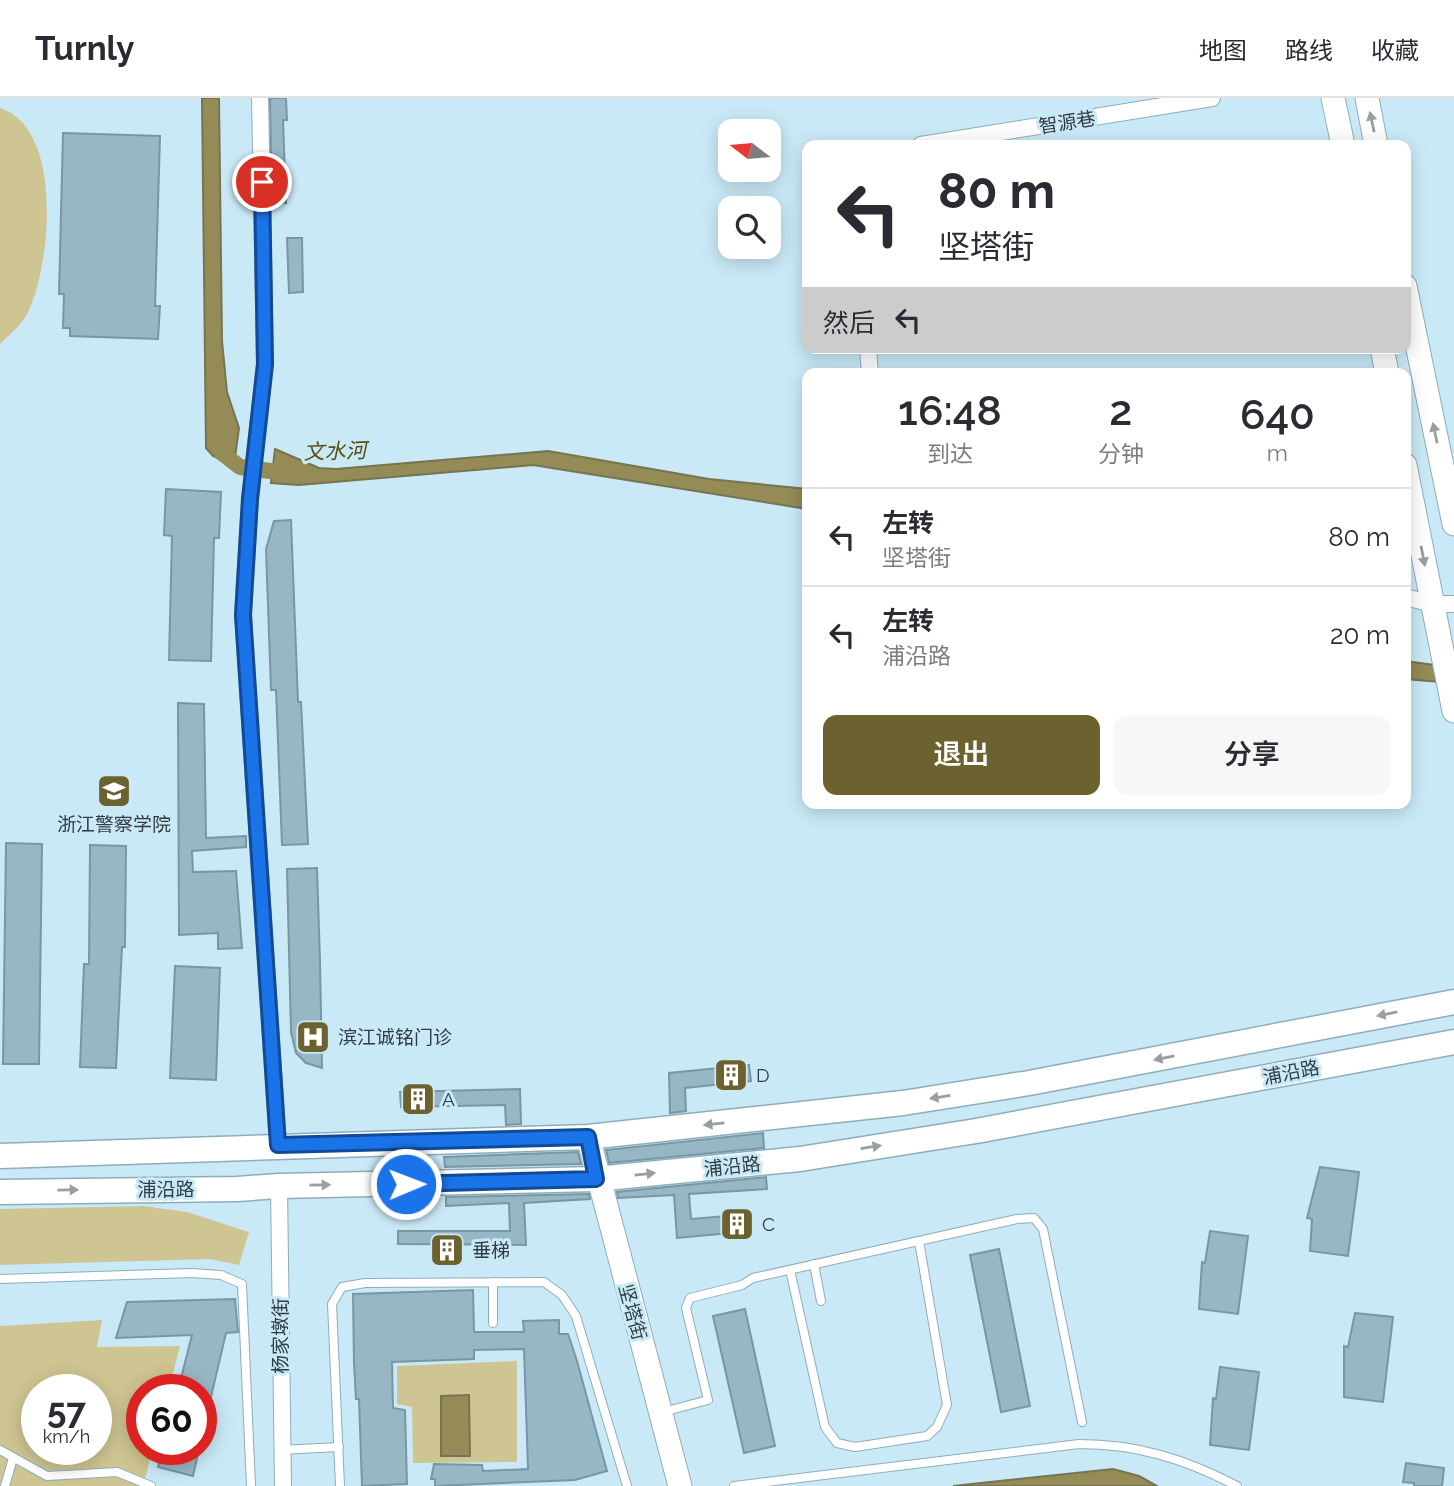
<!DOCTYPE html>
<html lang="zh">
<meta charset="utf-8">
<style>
:root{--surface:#fff;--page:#f7f7f7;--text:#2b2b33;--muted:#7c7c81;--line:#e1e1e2;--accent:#6c622f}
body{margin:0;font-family:Raleway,"Noto Sans SC",sans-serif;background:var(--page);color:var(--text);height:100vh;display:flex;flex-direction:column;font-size:26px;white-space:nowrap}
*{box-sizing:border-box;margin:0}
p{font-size:23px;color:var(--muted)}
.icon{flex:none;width:38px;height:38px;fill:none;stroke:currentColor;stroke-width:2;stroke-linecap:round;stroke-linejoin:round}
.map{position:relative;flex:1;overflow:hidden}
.details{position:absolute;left:802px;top:270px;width:609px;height:441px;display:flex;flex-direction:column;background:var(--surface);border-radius:14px;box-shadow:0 4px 18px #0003}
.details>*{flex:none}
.banner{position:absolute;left:802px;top:42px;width:609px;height:214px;border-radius:14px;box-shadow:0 4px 18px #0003;background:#fff;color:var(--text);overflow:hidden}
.needle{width:46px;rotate:286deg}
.buttons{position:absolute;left:718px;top:21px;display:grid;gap:14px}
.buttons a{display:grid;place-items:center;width:63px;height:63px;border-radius:14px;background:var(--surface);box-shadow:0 4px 18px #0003;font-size:35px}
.speed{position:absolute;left:21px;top:1276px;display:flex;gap:14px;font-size:35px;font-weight:700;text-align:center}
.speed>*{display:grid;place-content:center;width:91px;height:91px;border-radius:50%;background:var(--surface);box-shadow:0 4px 18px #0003;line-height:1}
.speed small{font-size:18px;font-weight:400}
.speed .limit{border:10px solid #d22;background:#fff;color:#111}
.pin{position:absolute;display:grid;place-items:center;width:60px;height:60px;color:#fff;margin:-30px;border:4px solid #fff;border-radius:50%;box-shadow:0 2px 7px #0007}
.me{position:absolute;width:77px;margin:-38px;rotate:89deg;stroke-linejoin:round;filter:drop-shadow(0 0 5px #0008)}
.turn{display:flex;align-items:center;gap:24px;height:147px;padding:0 21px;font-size:32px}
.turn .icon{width:91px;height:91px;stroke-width:2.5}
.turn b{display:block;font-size:49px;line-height:60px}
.then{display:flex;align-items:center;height:66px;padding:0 21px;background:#0003;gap:14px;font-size:26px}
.eta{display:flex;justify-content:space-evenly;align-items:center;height:119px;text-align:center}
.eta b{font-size:42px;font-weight:600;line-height:49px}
.action{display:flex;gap:14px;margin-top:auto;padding:14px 21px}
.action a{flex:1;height:80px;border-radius:14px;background:var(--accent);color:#fff;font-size:28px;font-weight:600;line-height:80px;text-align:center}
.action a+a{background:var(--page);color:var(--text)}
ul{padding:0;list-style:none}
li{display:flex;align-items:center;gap:21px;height:98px;padding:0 21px;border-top:2px solid var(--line)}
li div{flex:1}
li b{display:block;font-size:26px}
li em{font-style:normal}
header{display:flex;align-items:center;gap:42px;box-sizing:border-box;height:98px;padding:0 35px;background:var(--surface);border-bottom:2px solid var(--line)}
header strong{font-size:33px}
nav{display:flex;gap:38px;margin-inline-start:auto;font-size:24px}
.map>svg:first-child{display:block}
.green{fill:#cfc592;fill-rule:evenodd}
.water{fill:#958b57;stroke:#777451;stroke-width:2}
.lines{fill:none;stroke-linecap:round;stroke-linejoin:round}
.canal{stroke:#958b57;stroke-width:16}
.building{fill:#98b7c4;stroke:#7896a3;stroke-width:2}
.lane-casing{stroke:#8eadba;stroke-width:10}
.street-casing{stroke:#8eadba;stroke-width:18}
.secondary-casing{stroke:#8eadba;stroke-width:25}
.primary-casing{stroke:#8eadba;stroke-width:27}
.lane{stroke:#fff;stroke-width:8}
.street{stroke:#fff;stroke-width:16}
.secondary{stroke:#fff;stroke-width:23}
.primary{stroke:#fff;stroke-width:24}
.oneway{fill:#989ea1}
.route-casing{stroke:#114b97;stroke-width:18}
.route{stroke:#1a73e8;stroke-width:12}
.labels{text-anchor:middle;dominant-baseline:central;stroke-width:6;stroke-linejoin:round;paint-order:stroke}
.street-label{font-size:19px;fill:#313d43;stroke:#cae9f7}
.poi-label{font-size:19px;fill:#313d43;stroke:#cae9f7;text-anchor:start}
.water-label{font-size:21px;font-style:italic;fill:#5b4f0f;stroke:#cae9f7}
</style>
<header>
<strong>Turnly</strong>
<nav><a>地图</a><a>路线</a><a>收藏</a></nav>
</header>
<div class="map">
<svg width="1454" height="1388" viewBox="0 0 1454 1388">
<rect width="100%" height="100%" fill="#cae9f7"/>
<g class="green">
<path d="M0 10C65 30 51 173 26 218 20 228 8 238 0 246Z"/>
<polygon points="144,1108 187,1114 249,1134 239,1167 210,1161 0,1167 0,1111"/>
<path d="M102 1222 97 1249 180 1248 169 1291 142 1292V1351H153L143 1388H0V1228ZM37 1292H96V1351H37Z"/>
<polygon points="517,1263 517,1364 413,1365 412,1309 397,1306 397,1268"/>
</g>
<g class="water">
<polygon points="202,0 219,0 222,243 227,294 239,330 234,367 213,358 206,350"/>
<polygon points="275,351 319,370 336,371 548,353 709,381 807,391 807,411 533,367 299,387 271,385"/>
<polygon points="1405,563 1442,568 1454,585 1405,581"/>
<polygon points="469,1297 470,1358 441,1358 441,1298"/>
<polygon points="1113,1371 1139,1378 1157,1388 953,1388"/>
</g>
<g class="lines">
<polyline class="canal" points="222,349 222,355 240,369 293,376"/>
</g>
<g class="building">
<polygon points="270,0 286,0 287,22 283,22 286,105 272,106"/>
<polygon points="63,35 160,38 155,208 160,208 158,241 70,238 70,230 63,230 64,196 59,196"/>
<polygon points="287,140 302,140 303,194 289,195"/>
<polygon points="166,391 221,394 219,440 214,440 211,563 169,562 172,438 164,437"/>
<polygon points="291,422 298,604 301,604 308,746 282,747 276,592 271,592 266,451 274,423"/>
<polygon points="178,605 204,606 206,740 246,738 246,749 192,753 193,774 236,773 242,850 218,851 218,835 179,837"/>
<polygon points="6,745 42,746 39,966 3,966"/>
<polygon points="90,747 126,748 125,849 122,849 116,970 80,969 84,866 89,866"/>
<polygon points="317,770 320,863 322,970 306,965 296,955 291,934 287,771"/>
<polygon points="175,868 220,870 216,982 170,980"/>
<polygon points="749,967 751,983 685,990 686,1013 670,1015 669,975"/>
<polygon points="520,991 521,1026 506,1027 505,1007 401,1009 400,994"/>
<polygon points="763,1035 764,1050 609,1065 606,1052"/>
<polygon points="578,1054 581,1066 445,1069 444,1059"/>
<polygon points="1320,1069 1359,1074 1348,1158 1310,1153 1312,1121 1307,1120"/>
<polygon points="766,1079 767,1091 689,1096 691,1121 750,1116 752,1133 677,1140 674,1097 618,1100 617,1094"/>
<polygon points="589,1096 590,1101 524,1105 526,1147 398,1146 398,1133 510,1133 509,1105 446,1108 446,1099"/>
<polygon points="1210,1133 1248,1138 1238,1216 1199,1211 1202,1164 1205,1165"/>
<polygon points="999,1151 1030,1308 1001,1314 970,1157"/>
<polygon points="473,1192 474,1234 524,1234 523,1223 559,1222 559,1236 568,1236 577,1263 607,1373 575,1382 435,1388 435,1381 431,1381 434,1366 482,1367 483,1373 528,1371 524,1251 474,1252 474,1261 392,1264 393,1310 405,1312 407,1386 362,1388 359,1301 356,1301 354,1265 353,1196"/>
<polygon points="235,1201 238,1234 226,1235 206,1320 201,1320 201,1292 178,1292 192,1237 116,1240 127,1204"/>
<polygon points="745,1211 775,1348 744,1355 713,1218"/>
<polygon points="1355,1215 1393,1219 1383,1304 1344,1299 1344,1248 1348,1249"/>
<polygon points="1220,1269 1259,1274 1249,1352 1210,1347 1213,1300 1216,1301"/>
<polygon points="162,1351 199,1351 193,1378 158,1369"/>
<polygon points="1406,1365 1444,1370 1442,1388 1414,1388 1414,1385 1403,1384"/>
</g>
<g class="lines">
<g class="lane-casing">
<g id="lane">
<polyline points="814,1166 821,1203"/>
<polyline points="790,1172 825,1329 837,1345 855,1349 927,1338 937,1329 947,1307 919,1143"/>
<polyline points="0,1181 192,1175 221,1177 242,1186 251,1388"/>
<polyline points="493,1184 493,1225"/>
<polyline points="663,1314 708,1302 686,1210 690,1200 742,1187 753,1180 1017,1121 1034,1120 1043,1131 1082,1324"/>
<polyline points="0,1352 47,1378 117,1374 151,1388"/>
<polyline points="281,1352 339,1349"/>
<polyline points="5,1388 13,1360"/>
<polyline points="340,1388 332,1206 342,1189 365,1185 544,1184 562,1197 576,1218 627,1388"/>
<path d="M734 1388 1079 1346C1137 1346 1185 1361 1237 1388"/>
</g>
</g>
<g class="street-casing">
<g id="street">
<polyline points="260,0 265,266 250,401 243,517 278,1047"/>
<polyline points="921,47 1212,0"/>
<polyline points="868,250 870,275"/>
<polyline points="1405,499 1433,506 1454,506"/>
<polyline points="279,1088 283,1388"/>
</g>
</g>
<g class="secondary-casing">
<g id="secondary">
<polyline points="1333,0 1343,47"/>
<polyline points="1367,0 1376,47"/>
<polyline points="1405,188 1454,426"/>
<polyline points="1382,250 1387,275"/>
<polyline points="1405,367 1454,613"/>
<polyline points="588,1039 680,1388"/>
</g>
</g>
<g class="primary-casing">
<g id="primary">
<polyline points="0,1058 588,1039 903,1005 1029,985 1454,904"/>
<polyline points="0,1094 237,1091 279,1088 596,1081 800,1061 976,1033 1454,944"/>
</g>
</g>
<use href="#lane" class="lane"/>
<use href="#street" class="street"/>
<use href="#secondary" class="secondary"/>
<use href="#primary" class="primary"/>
</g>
<defs><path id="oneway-solid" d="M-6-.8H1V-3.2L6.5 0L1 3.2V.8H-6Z" transform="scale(1.75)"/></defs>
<g class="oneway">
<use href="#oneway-solid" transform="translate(1372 24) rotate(-102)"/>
<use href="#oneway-solid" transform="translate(1435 335) rotate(-102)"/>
<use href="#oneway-solid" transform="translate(1423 458) rotate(79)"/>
<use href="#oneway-solid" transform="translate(1387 916) rotate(169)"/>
<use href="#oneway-solid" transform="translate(1164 960) rotate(169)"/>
<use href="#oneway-solid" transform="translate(940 999) rotate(171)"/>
<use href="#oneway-solid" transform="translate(714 1026) rotate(174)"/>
<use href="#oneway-solid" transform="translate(871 1049) rotate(-9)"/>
<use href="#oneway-solid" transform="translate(645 1076) rotate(-6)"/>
<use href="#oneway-solid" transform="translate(320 1087) rotate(-1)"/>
<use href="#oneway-solid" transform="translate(68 1092) rotate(-1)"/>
</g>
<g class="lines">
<g class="route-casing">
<polyline id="route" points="262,84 265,266 250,401 243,517 278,1047 588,1039 596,1081 406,1086"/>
</g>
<use href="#route" class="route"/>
</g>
<defs>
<g id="university-square" transform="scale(1.75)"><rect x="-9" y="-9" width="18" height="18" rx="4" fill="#6c622f" stroke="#cae9f7"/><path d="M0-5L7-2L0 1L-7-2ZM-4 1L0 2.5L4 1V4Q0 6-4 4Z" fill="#fff"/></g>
<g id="hospital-square" transform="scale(1.75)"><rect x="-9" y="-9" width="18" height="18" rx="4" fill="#6c622f" stroke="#cae9f7"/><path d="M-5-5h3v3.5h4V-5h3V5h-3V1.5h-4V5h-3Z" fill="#fff"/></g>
<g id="building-square" transform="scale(1.75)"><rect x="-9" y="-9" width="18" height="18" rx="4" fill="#6c622f" stroke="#cae9f7"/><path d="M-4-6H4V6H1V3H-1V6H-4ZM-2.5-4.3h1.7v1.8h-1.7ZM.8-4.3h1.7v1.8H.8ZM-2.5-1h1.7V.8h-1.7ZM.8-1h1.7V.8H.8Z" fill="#fff"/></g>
</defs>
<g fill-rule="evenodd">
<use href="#university-square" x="114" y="693"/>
<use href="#hospital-square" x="313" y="939"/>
<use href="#building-square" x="731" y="977"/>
<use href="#building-square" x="418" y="1001"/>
<use href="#building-square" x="737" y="1126"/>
<use href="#building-square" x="447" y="1152"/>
</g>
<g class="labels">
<g class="street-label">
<text transform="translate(1067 24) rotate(-9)">智源巷</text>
<text transform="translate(1291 974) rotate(-11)">浦沿路</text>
<text transform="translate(732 1068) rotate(-6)">浦沿路</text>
<text x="166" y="1091">浦沿路</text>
<text transform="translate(633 1214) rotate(75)">坚塔街</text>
<text transform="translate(280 1238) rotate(-90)">杨家墩街</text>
</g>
<g class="poi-label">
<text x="114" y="726" text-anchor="middle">浙江警察学院</text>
<text x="338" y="939">滨江诚铭门诊</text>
<text x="756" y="977">D</text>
<text x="442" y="1001">A</text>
<text x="762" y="1126">C</text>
<text x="472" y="1152">垂梯</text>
</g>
<g class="water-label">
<text transform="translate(335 353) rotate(-2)">文水河</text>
</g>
</g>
</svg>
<div class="buttons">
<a><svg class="needle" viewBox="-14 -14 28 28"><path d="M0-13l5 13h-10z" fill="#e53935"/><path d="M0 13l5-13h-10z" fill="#7c7c81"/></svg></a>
<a><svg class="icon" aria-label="search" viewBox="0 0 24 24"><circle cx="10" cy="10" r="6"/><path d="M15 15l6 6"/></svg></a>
</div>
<div class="speed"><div>57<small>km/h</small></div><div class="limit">60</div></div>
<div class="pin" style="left:262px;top:84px;background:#d93025"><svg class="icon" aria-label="arrive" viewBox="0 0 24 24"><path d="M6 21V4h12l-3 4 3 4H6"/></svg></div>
<svg class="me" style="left:406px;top:1086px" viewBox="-20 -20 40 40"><circle r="17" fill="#1a73e8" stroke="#fff" stroke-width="3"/><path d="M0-11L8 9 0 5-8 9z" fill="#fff"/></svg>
<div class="banner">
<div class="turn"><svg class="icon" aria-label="left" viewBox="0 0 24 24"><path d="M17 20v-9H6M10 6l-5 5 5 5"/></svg><div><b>80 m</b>坚塔街</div></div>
<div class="then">然后<svg class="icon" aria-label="left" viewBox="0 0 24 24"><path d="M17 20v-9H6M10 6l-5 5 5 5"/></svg></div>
</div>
<section class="details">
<div class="eta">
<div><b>16:48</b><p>到达</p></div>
<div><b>2</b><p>分钟</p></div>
<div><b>640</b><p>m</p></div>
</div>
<ul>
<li><svg class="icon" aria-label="left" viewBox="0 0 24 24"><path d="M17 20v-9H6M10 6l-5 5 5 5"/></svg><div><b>左转</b><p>坚塔街</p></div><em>80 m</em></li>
<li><svg class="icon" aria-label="left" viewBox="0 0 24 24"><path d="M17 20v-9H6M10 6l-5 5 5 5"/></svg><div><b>左转</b><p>浦沿路</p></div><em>20 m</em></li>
</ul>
<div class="action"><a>退出</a><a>分享</a></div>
</section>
</div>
